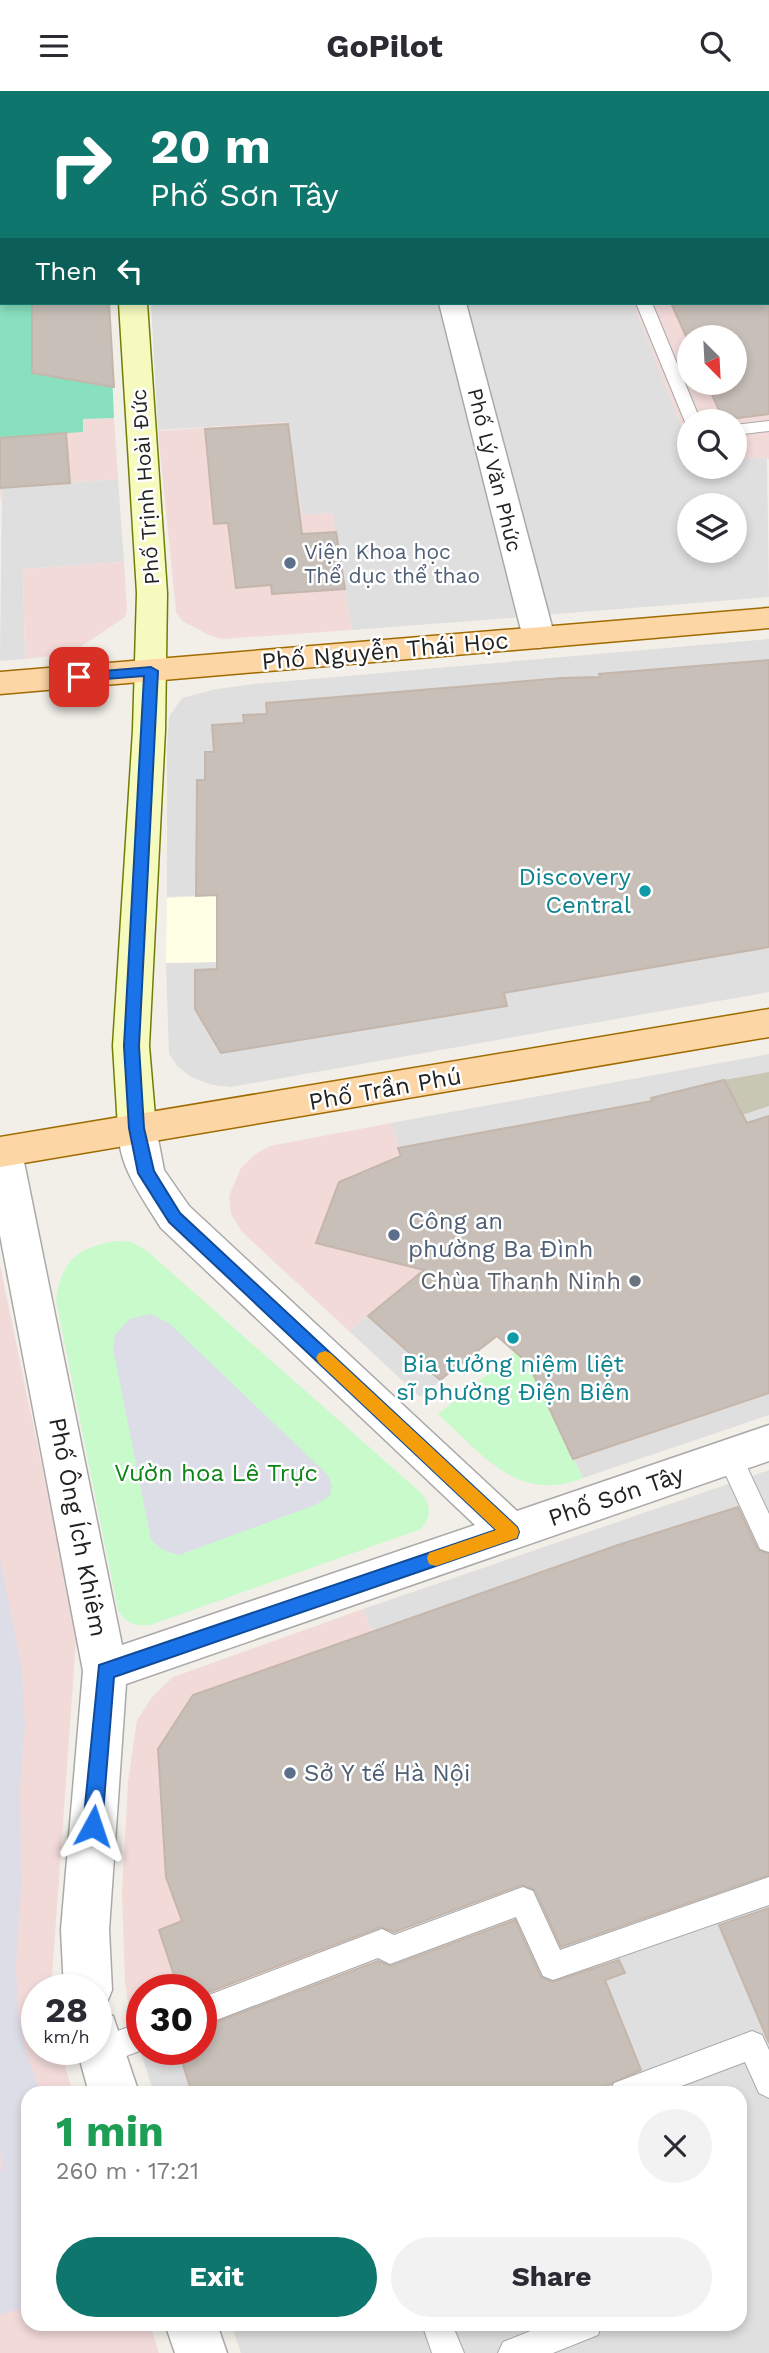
<!DOCTYPE html>
<meta charset="utf-8">
<style>
:root{--surface:#fff;--page:#f2f2f3;--text:#2b2b33;--muted:#7c7c81;--accent:#0f766e}
body{margin:0;font-family:"Work Sans",sans-serif;background:var(--page);color:var(--text);height:100vh;display:flex;flex-direction:column;font-size:26px;white-space:nowrap}
*{box-sizing:border-box;margin:0}
p{font-size:23px;color:var(--muted)}
.icon{flex:none;width:38px;height:38px;fill:none;stroke:currentColor;stroke-width:2;stroke-linecap:round;stroke-linejoin:round}
.map{position:relative;flex:1;overflow:hidden}
.panel{position:absolute;left:21px;top:1995px;width:726px;height:245px;display:flex;flex-direction:column;background:var(--surface);border-radius:21px;box-shadow:0 4px 10px #0003}
.panel>*{flex:none}
.guide{position:absolute;left:0px;top:0px;width:770px;height:214px;box-shadow:0 4px 10px #0003;background:#0f766e;color:#fff;overflow:hidden}
.needle{width:46px;rotate:156deg}
.controls{position:absolute;left:677px;top:234px;display:grid;gap:14px}
.controls a{display:grid;place-items:center;width:70px;height:70px;border-radius:50%;background:var(--surface);box-shadow:0 4px 10px #0003;font-size:35px}
.speed{position:absolute;left:21px;top:1883px;display:flex;gap:14px;font-size:35px;font-weight:700;text-align:center}
.speed>*{display:grid;place-content:center;width:91px;height:91px;border-radius:50%;background:var(--surface);box-shadow:0 4px 10px #0003;line-height:1}
.speed small{font-size:18px;font-weight:400}
.speed .limit{border:10px solid #d22;background:#fff;color:#111}
.pin{position:absolute;display:grid;place-items:center;width:60px;height:60px;color:#fff;margin:-30px;border-radius:14px;box-shadow:0 4px 10px #0006}
.me{position:absolute;width:77px;margin:-38px;rotate:5deg;stroke-linejoin:round;filter:drop-shadow(0 0 5px #0008)}
.turn{display:flex;align-items:center;gap:24px;height:147px;padding:0 35px;font-size:32px}
.turn .icon{width:91px;height:91px;stroke-width:2.5}
.turn b{display:block;font-size:49px;line-height:60px}
.then{display:flex;align-items:center;height:66px;padding:0 35px;background:#0003;gap:14px;font-size:26px}
.round{display:grid;place-items:center;flex:none;width:74px;height:74px;border-radius:37px;background:var(--page)}
.overview{display:flex;align-items:center;justify-content:space-between;height:119px;padding:0 35px}
h1{font-size:42px;font-weight:700;line-height:52px;color:#1e9e55}
.cta{display:flex;gap:14px;margin-top:auto;padding:14px 35px}
.cta a{flex:1;height:80px;border-radius:42px;background:var(--accent);color:#fff;font-size:28px;font-weight:700;line-height:80px;text-align:center}
.cta a+a{background:var(--page);color:var(--text)}
header{display:flex;justify-content:space-between;align-items:center;height:91px;padding:0 35px;background:var(--surface);font-size:32px;font-weight:700}
.map>svg:first-child{display:block}
.residential{fill:#e0dfdf;fill-rule:evenodd}
.commercial{fill:#f2dad9;fill-rule:evenodd}
.education{fill:#ffffe5}
.construction{fill:#c7c7b4}
.park{fill:#c8facc}
.pitch{fill:#88e0be}
.plaza{fill:#dddde8}
.building{fill:#c7bfb8;stroke:#c4b6ab;stroke-width:2}
.lines{fill:none;stroke-linecap:round;stroke-linejoin:round}
.lane-casing{stroke:#a9a9a9;stroke-width:2}
.street-casing{stroke:#a9a9a9;stroke-width:3}
.secondary-casing{stroke:#707d05;stroke-width:3}
.primary-casing{stroke:#a06b00;stroke-width:3}
.lane{fill:#fff;fill-rule:evenodd}
.street{fill:#fff;fill-rule:evenodd}
.secondary{fill:#f7fabf;fill-rule:evenodd}
.primary{fill:#fcd6a4;fill-rule:evenodd}
.route{fill:#1a73e8;stroke:#114b97;stroke-width:2}
.slow{fill:#f59e0b}
.service-dot{fill:#5c6f8a;stroke:#fff;stroke-width:2.5}
.culture-dot{fill:#0f9aa8;stroke:#fff;stroke-width:2.5}
.worship-dot{fill:#6b7280;stroke:#fff;stroke-width:2.5}
.labels{text-anchor:middle;dominant-baseline:central;stroke-width:5;stroke-linejoin:round;paint-order:stroke}
.far-street-label{font-size:21px;fill:#222;stroke:#fff}
.far-service-label{font-size:21px;fill:#4e5e75;stroke:#fff;text-anchor:start}
.street-label{font-size:24px;fill:#222;stroke:#fff}
.culture-label{font-size:24px;fill:#0d838f;stroke:#fff;text-anchor:end}
.service-label{font-size:24px;fill:#4e5e75;stroke:#fff;text-anchor:start}
.worship-label{font-size:24px;fill:#5b616d;stroke:#fff;text-anchor:end}
.park-label{font-size:24px;fill:#0c8416;stroke:#fff}
</style>
<header><svg class="icon" aria-label="menu" viewBox="0 0 24 24"><path d="M4 6h16M4 12h16M4 18h16"/></svg>GoPilot<svg class="icon" aria-label="search" viewBox="0 0 24 24"><circle cx="10" cy="10" r="6"/><path d="M15 15l6 6"/></svg></header>
<div class="map">
<svg width="769" height="2262" viewBox="0 0 769 2262">
<rect width="100%" height="100%" fill="#f2efe9"/>
<g class="residential">
<polygon points="151,212 440,212 524,526 352,539 332,422 302,424 286,331 158,339"/>
<path d="M459 212H633L689 354 690 376H735V369L767 366 769 506 544 524ZM690 415H735V460H690Z"/>
<polygon points="118,388 124,471 23,478 25,568 0,570 2,397"/>
<polygon points="769,548 769,901 231,996 213,994 193,987 178,976 169,963 166,872 318,869 314,800 167,806 167,655 169,626 182,607 217,598 254,593"/>
<polygon points="769,963 769,1324 583,1387 538,1294 522,1225 420,1306 349,1240 401,1198 405,1075 391,1032"/>
<polygon points="769,1379 769,2262 241,2262 231,2233 740,2233 740,2002 154,2002 132,1935 142,1958 201,1958 201,1911 384,1839 356,1769 445,1707 363,1518"/>
</g>
<g class="commercial">
<path d="M769 27V369L767 366 735 369V331H690L689 354 633 212H768ZM690 247H735V292H690Z"/>
<polygon points="114,327 118,388 2,397 0,412 0,347 82,341 82,328"/>
<polygon points="286,331 302,424 332,422 352,539 221,548 209,544 182,530 176,521 158,340"/>
<polygon points="124,471 127,519 125,526 70,563 25,568 23,478"/>
<polygon points="391,1032 405,1075 482,1160 401,1198 349,1240 242,1141 231,1123 229,1105 241,1077 254,1064 270,1055"/>
<polygon points="0,1174 75,1534 76,1550 51,1899 37,1899 37,1958 60,1958 73,2002 28,2002 28,2233 150,2233 159,2262 0,2262"/>
<polygon points="363,1518 445,1707 357,1769 384,1840 201,1911 201,1899 142,1899 142,1932 132,1935 125,1892 122,1801 128,1691 137,1629 152,1606 173,1586"/>
</g>
<polygon class="education" points="314,800 318,869 166,872 167,807"/>
<polygon class="construction" points="769,981 769,1015 742,1024 724,989"/>
<g class="park">
<path d="M115 1150 132 1151 147 1160 420 1401C431 1413 432 1425 421 1438L150 1534C136 1536 125 1532 118 1519L56 1209C61 1170 77 1157 115 1150Z"/>
<path d="M530 1249 538 1294 583 1387C517 1413 482 1363 438 1323Z"/>
</g>
<polygon class="pitch" points="0,0 98,0 2,2 2,212 109,212 114,327 83,328 83,341 0,347"/>
<g class="plaza">
<polygon points="151,1223 169,1232 328,1384 332,1395 330,1405 315,1414 179,1464 163,1459 151,1449 113,1257 115,1244 129,1228"/>
<polygon points="0,1467 22,1579 25,1635 20,1694 21,1797 16,1874 18,1920 26,1961 41,2002 28,2002 28,2216 0,2223 0,2079 3,2078 0,2060"/>
</g>
<g class="building">
<polygon points="32,212 109,212 114,296 32,282"/>
<polygon points="671,212 769,212 769,323 723,329 707,292 735,292 735,247 690,247 690,254"/>
<polygon points="288,333 302,443 336,441 345,498 272,503 271,494 236,497 228,432 214,433 205,338"/>
<polygon points="66,342 70,392 0,397 0,347"/>
<polygon points="769,569 769,856 504,902 507,915 221,962 195,918 195,879 217,878 217,804 196,805 197,689 205,689 205,661 214,661 212,634 244,632 243,624 267,623 266,612 562,587 600,586 599,583"/>
<polygon points="724,989 747,1032 769,1025 769,1302 573,1368 528,1272 497,1245 440,1289 368,1225 424,1179 316,1152 339,1091 401,1065 398,1057 652,1010 651,1007"/>
<polygon points="738,1416 758,1459 769,1463 769,1784 561,1856 535,1799 522,1794 394,1841 381,1836 201,1904 201,1899 179,1899 159,1839 182,1830 166,1786 158,1658 193,1604 618,1454"/>
<polygon points="769,1817 769,1952 719,1834"/>
<polygon points="515,1829 541,1886 552,1891 619,1869 625,1882 605,1889 641,1979 591,2002 192,2002 178,1958 201,1958 201,1937 378,1870 391,1875"/>
</g>
<g class="lines">
<g class="lane-casing">
<g id="lane">
<rect x="178" y="0" width="14" height="2"/>
<rect x="768" y="28" width="1" height="8"/>
<rect x="768" y="81" width="1" height="10"/>
<polygon points="636,212 652,212 701,331 690,331 690,335 685,331"/>
<polygon points="769,330 769,340 735,344 735,334"/>
<polygon points="729,1354 738,1357 769,1423 769,1461 760,1458 717,1365 720,1357"/>
<polygon points="769,1786 769,1814 553,1889 543,1885 516,1826 390,1873 378,1867 201,1935 201,1907 382,1838 394,1844 523,1796 533,1800 560,1859"/>
<polygon points="142,1931 142,1958 145,1958 100,1975 90,1971 86,1961 87,1958 96,1958 96,1948"/>
<polygon points="752,1940 762,1944 769,1959 769,2007 759,2002 745,1971 663,2002 609,2002 614,1992"/>
<polygon points="422,2233 452,2233 464,2262 432,2262"/>
<polygon points="548,2233 602,2233 598,2244 553,2262 498,2262 503,2251"/>
</g>
</g>
<g class="street-casing">
<g id="street">
<rect x="388" y="0" width="24" height="2"/>
<polygon points="439,212 466,212 555,547 550,554 539,557 528,554 523,547"/>
<path d="M137 1022 150 1027 156 1037 164 1079 189 1115 517 1420 769 1334V1370L126 1593 109 1839 112 1899 105 1916 98 1919 113 1925 139 2002H89L77 1958H96V1899H64L61 1839 83 1580 0 1144V1047L16 1050 22 1061 122 1554 475 1434 161 1137C144 1109 106 1060 124 1027Z"/>
<polygon points="165,2233 217,2233 227,2262 175,2262"/>
</g>
</g>
<g class="secondary-casing">
<g id="secondary">
<rect x="110" y="0" width="24" height="2"/>
<polygon points="119,212 147,212 167,502 165,639 149,955 156,1037 150,1047 137,1052 124,1047 118,1037 113,955 133,639 137,502"/>
</g>
</g>
<g class="primary-casing">
<g id="primary">
<polygon points="769,517 769,537 0,603 0,581"/>
<polygon points="769,918 769,946 0,1076 0,1046"/>
</g>
</g>
<use href="#lane" class="lane"/>
<use href="#street" class="street"/>
<use href="#secondary" class="secondary"/>
<use href="#primary" class="primary"/>
</g>
<polygon class="route" points="151,576 158,580 139,955 144,1037 154,1080 180,1122 517,1436 519,1441 517,1447 511,1449 114,1586 102,1735 99,1742 93,1744 86,1742 83,1735 99,1574 496,1439 169,1131 138,1082 129,1037 124,955 144,585 79,590 73,586 79,582"/>
<polygon class="slow" points="325,1260 330,1262 517,1436 519,1441 517,1447 436,1475 429,1473 427,1467 429,1462 496,1439 319,1272 316,1267 319,1262"/>
<g class="service-dot">
<circle cx="290" cy="472" r="7"/>
<circle cx="394" cy="1144" r="7"/>
<circle cx="290" cy="1682" r="7"/>
</g>
<g class="culture-dot">
<circle cx="645" cy="800" r="7"/>
<circle cx="513" cy="1247" r="7"/>
</g>
<circle class="worship-dot" cx="635" cy="1190" r="7"/>
<g class="labels">
<g class="far-street-label">
<text transform="translate(495 379) rotate(76)">Phố Lý Văn Phức</text>
<text transform="translate(145 396) rotate(-94)">Phố Trịnh Hoài Đức</text>
</g>
<g class="far-service-label">
<text x="304" y="460">Viện Khoa học<tspan x="304" dy="24">Thể dục thể thao</tspan></text>
</g>
<g class="street-label">
<text transform="translate(385 560) rotate(-5)">Phố Nguyễn Thái Học</text>
<text transform="translate(385 998) rotate(-10)">Phố Trần Phú</text>
<text transform="translate(616 1405) rotate(-19)">Phố Sơn Tây</text>
<text transform="translate(78 1436) rotate(79)">Phố Ông Ích Khiêm</text>
</g>
<g class="culture-label">
<text x="631" y="786">Discovery<tspan x="631" dy="28">Central</tspan></text>
<text x="513" y="1273" text-anchor="middle">Bia tưởng niệm liệt<tspan x="513" dy="28">sĩ phường Điện Biên</tspan></text>
</g>
<g class="service-label">
<text x="408" y="1130">Công an<tspan x="408" dy="28">phường Ba Đình</tspan></text>
<text x="304" y="1682">Sở Y tế Hà Nội</text>
</g>
<g class="worship-label">
<text x="621" y="1190">Chùa Thanh Ninh</text>
</g>
<g class="park-label">
<text x="216" y="1382">Vườn hoa Lê Trực</text>
</g>
</g>
</svg>
<div class="controls">
<a><svg class="needle" viewBox="-14 -14 28 28"><path d="M0-13l5 13h-10z" fill="#e53935"/><path d="M0 13l5-13h-10z" fill="#7c7c81"/></svg></a>
<a><svg class="icon" aria-label="search" viewBox="0 0 24 24"><circle cx="10" cy="10" r="6"/><path d="M15 15l6 6"/></svg></a>
<a><svg class="icon" aria-label="layers" viewBox="0 0 24 24"><path d="M12 4l9 5-9 5-9-5zM3 14l9 5 9-5"/></svg></a>
</div>
<div class="speed"><div>28<small>km/h</small></div><div class="limit">30</div></div>
<div class="pin" style="left:79px;top:586px;background:#d93025"><svg class="icon" aria-label="arrive" viewBox="0 0 24 24"><path d="M6 21V4h12l-3 4 3 4H6"/></svg></div>
<svg class="me" style="left:93px;top:1735px" viewBox="-20 -20 40 40"><path d="M0-17L14 15 0 8-14 15z" fill="#1a73e8" stroke="#fff" stroke-width="4"/></svg>
<div class="guide">
<div class="turn"><svg class="icon" aria-label="right" viewBox="0 0 24 24"><path d="M7 20v-9h11M14 6l5 5-5 5"/></svg><div><b>20 m</b>Phố Sơn Tây</div></div>
<div class="then">Then<svg class="icon" aria-label="left" viewBox="0 0 24 24"><path d="M17 20v-9H6M10 6l-5 5 5 5"/></svg></div>
</div>
<section class="panel">
<div class="overview"><div><h1>1 min</h1><p>260 m · 17:21</p></div><a class="round"><svg class="icon" aria-label="close" viewBox="0 0 24 24"><path d="M6 6l12 12M18 6L6 18"/></svg></a></div>
<div class="cta"><a>Exit</a><a>Share</a></div>
</section>
</div>
